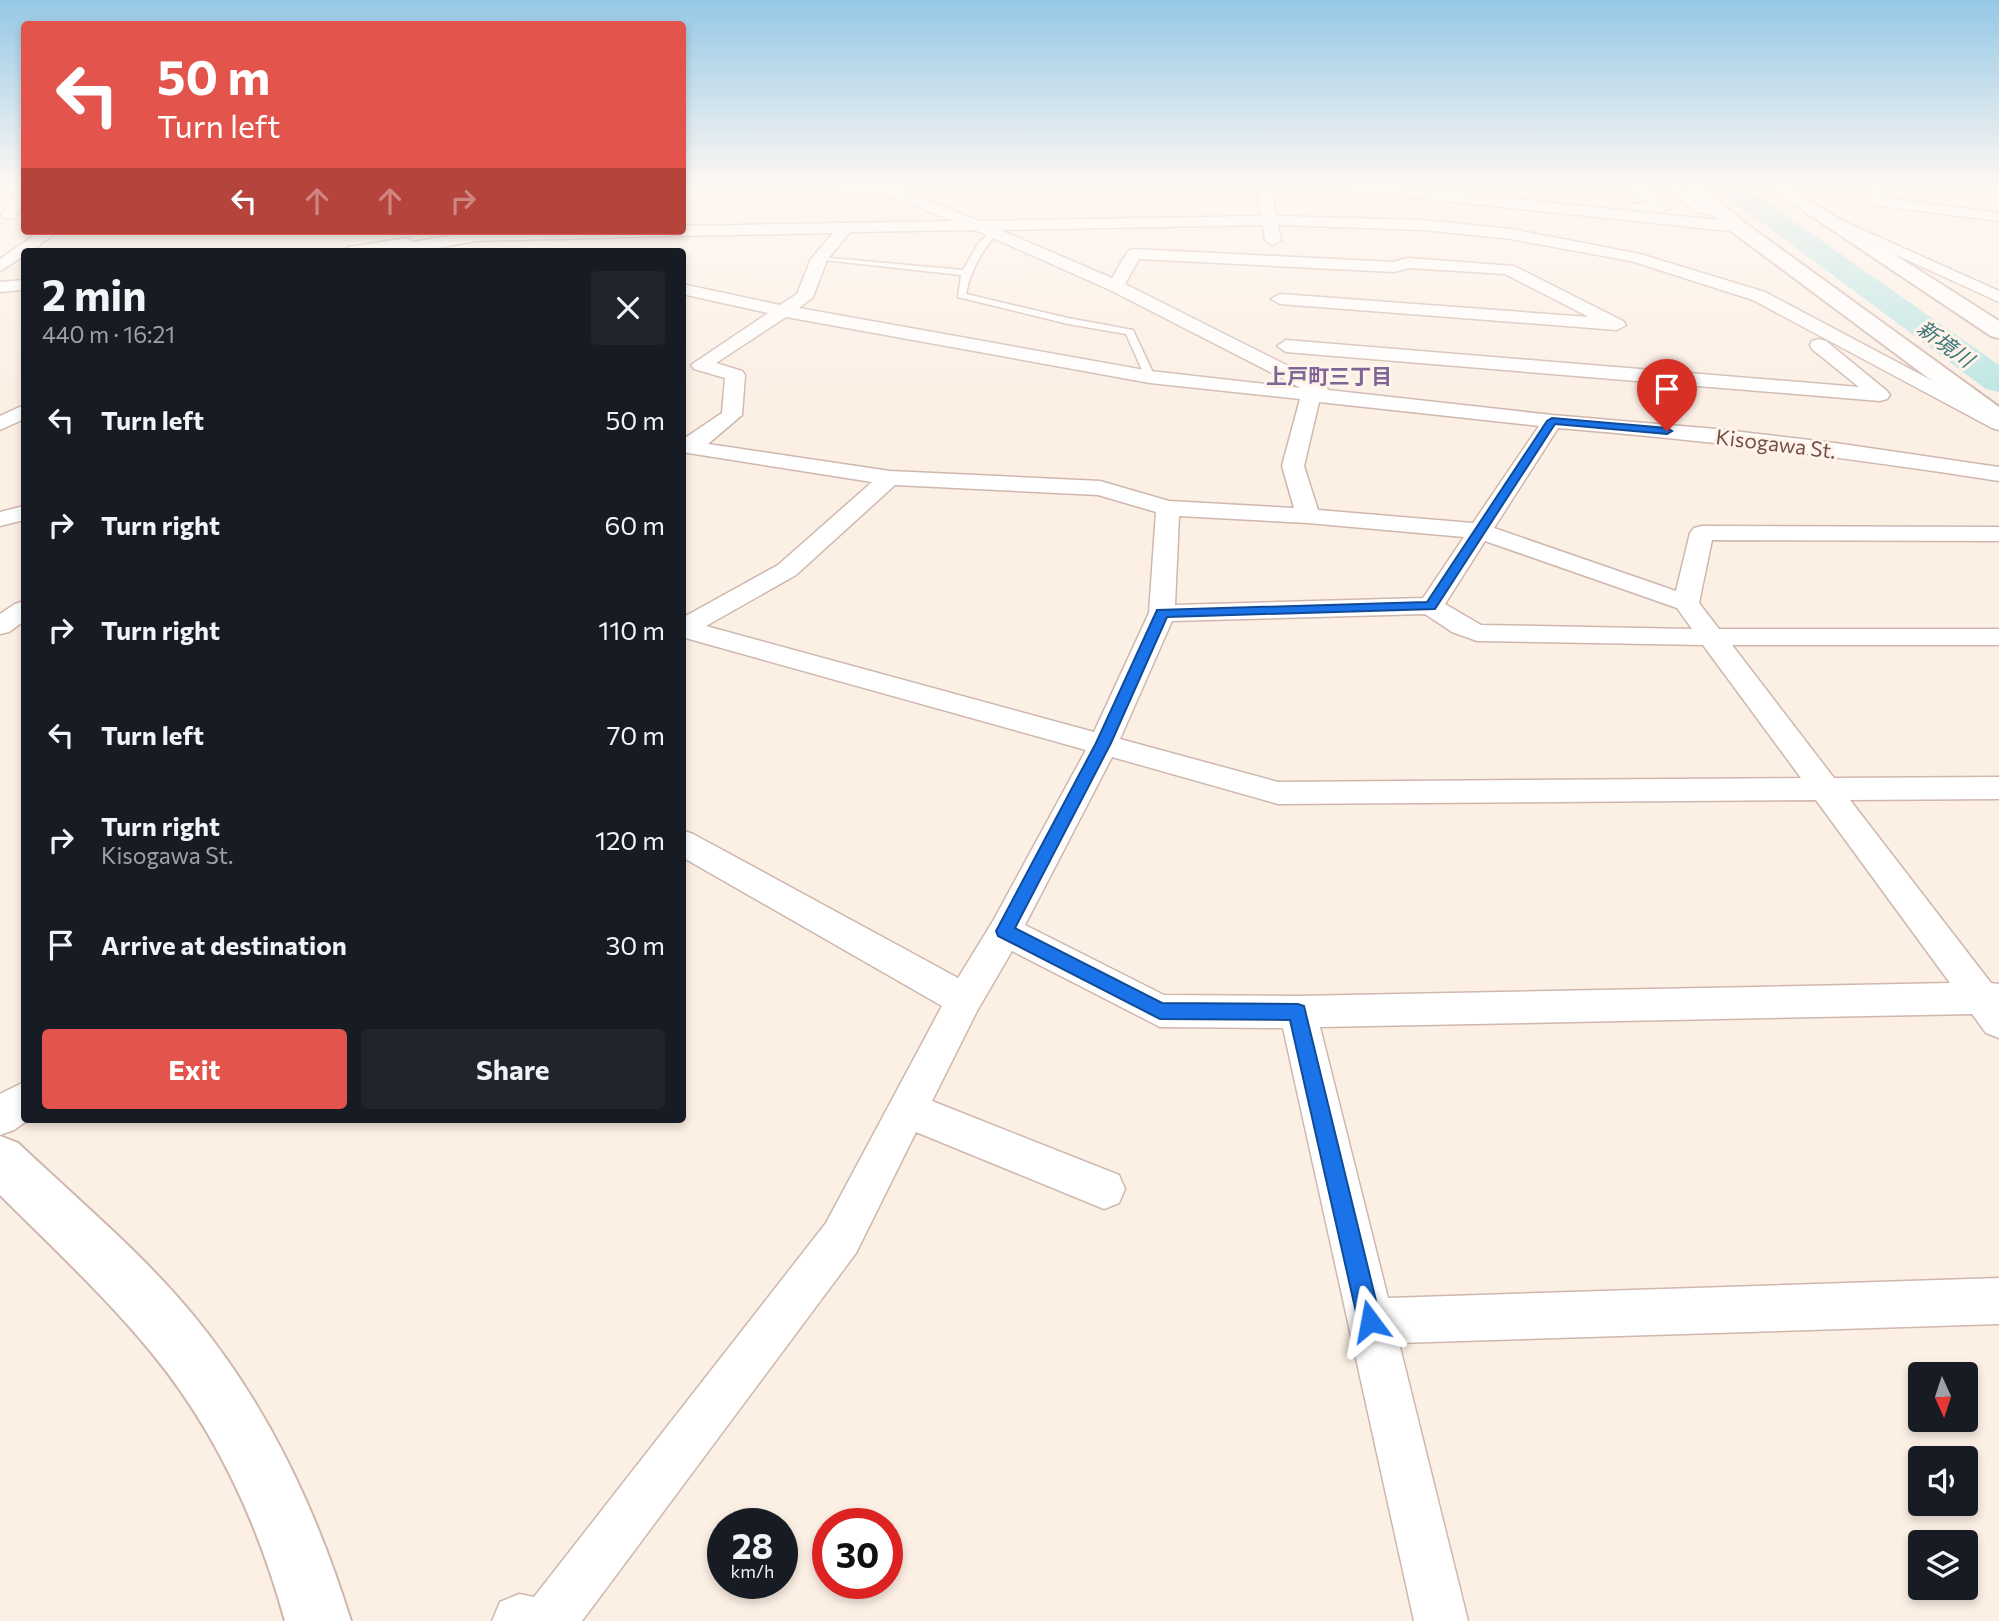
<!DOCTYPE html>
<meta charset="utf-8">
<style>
:root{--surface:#171b24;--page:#20242c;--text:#f1f3f6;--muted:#9ea1a6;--accent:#e3554c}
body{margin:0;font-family:Commissioner,"Noto Sans JP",sans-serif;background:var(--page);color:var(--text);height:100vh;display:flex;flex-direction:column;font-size:26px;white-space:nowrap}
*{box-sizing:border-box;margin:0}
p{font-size:23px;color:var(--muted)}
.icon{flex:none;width:38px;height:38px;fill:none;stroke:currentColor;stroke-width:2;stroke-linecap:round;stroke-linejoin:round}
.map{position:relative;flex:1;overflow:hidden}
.panel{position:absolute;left:21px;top:248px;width:665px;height:875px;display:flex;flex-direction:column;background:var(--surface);border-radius:7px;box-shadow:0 4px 10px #0003}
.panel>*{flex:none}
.banner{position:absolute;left:21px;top:21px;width:665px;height:214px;border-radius:7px;box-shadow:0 4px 10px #0003;background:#e3554c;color:#fff;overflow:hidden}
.needle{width:46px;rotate:177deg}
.buttons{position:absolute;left:1908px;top:1362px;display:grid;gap:14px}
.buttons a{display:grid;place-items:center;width:70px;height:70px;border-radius:7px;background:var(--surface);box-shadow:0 4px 10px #0003;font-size:35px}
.speed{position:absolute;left:707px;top:1508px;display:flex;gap:14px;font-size:35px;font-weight:700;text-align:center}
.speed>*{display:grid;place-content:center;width:91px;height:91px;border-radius:50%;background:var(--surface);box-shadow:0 4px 10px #0003;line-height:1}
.speed small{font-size:18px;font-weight:400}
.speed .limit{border:10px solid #d22;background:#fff;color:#111}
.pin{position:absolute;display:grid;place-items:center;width:60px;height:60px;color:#fff;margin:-72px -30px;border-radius:50% 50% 50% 0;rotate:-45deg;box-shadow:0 0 7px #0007}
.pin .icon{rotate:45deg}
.me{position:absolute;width:77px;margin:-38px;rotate:347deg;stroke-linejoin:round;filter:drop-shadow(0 0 5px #0008)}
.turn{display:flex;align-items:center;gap:24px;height:147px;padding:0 21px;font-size:32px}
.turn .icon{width:91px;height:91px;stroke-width:2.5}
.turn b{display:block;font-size:49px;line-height:60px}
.lanes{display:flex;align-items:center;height:66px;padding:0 21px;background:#0003;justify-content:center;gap:35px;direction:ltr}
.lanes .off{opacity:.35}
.round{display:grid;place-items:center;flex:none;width:74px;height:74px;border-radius:7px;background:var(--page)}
.headline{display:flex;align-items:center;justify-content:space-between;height:119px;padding:0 21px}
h1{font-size:42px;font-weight:700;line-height:52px}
.button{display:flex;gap:14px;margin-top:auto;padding:14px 21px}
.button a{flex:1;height:80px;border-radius:7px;background:var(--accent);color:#fff;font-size:28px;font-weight:700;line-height:80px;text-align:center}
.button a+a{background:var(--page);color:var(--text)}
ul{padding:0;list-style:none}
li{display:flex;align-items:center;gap:21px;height:105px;padding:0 21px}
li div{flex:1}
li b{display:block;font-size:26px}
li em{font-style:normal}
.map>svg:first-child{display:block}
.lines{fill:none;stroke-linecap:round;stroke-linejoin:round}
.river{fill:#b9e5e4;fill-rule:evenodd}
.service-casing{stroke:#cfb7ae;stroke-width:3}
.minor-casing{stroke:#cfb7ae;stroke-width:3}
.tertiary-casing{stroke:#cfb7ae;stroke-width:4}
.service{fill:#fff;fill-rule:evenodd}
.minor{fill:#fff;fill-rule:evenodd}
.tertiary{fill:#fff;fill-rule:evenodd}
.route{fill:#1a73e8;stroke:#114b97;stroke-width:2}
.labels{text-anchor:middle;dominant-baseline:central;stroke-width:6;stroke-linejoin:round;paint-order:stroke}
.far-water-label{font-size:21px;font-style:italic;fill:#3f7878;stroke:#fff3ea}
.far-neighbourhood-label{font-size:21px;font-weight:bold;fill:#7e6697;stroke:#fff3ea}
.far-street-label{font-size:21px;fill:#74524a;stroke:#fff3ea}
</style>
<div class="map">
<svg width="1999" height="1621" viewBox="0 0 1999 1621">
<rect width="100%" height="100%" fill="#fcefe4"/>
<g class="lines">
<polygon class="river" points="1709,183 1739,183 1999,365 1999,392 1986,389"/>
<g class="service-casing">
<path id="service" d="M991 231 998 233C981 252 971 269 966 294L1068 318 1133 330 1155 377 1153 379 1145 377 1126 334 1068 324 958 297 961 275 815 259 819 257 963 270 978 244Z"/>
</g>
<g class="minor-casing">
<g id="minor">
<path d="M764 183H1064L1057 187 901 191 980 221 1261 216 1256 183H1270L1276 216 1423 220 1511 229 1640 254 1765 292 1999 416V430L1992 428 1753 300 1631 261 1511 239 1423 230 1278 225 1281 240 1273 245 1265 240 1263 225 1000 230 1112 278 1128 251 1134 249 1393 262 1408 258 1514 266 1623 321 1626 325 1617 330 1280 304 1271 299 1280 294 1589 317 1505 274 1409 268 1394 272 1139 259 1125 284 1326 385 1328 390 1552 415 1716 429 1835 443 1999 467V481C1852 458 1706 440 1558 428L1494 528 1676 591 1690 533 1694 528 1702 526 1999 527V541L1712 540 1699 603 1719 629H1999V645H1732L1834 778 1999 777V799L1850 800 1991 983 1999 984V1038L1986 1033 1972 1014 1320 1027 1388 1298 1999 1278V1324L1399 1343 1468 1621H1414L1283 1028 1160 1027 1012 951 977 1011 932 1101 1119 1175 1125 1189 1119 1203 1104 1209 916 1132 856 1253 582 1621H492L500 1602 519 1594 534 1597 826 1223 942 1006 682 857V830L693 834 958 978 993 921 1086 750 682 637V618L778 565 872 482 682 452V440L722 413 725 378 694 369 691 365 768 313 682 294V284L780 305 797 294 811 259 833 233 682 236 676 233 669 236 476 241 413 252H341L349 247 407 238 414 242 476 231H682V226L954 221 882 194 771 187ZM975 230 1110 290 1301 388 1150 371 799 308 813 297 827 260 850 232ZM786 317 1150 383 1300 399 1282 466 1294 508 1169 501 1100 481 890 471 708 444 742 415 745 375 742 371 716 363ZM1319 402 1539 426 1473 523 1318 510 1304 466ZM895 485 1098 495 1156 512 1149 613 1094 732 706 626 796 575ZM1179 516 1308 523 1464 537 1423 598 1175 605ZM1485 541 1677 608 1692 629 1481 625 1445 604ZM1425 614 1452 632 1477 641 1703 645 1801 778 1278 782 1120 739 1172 621ZM1112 757 1278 804 1816 800 1950 983 1298 996 1164 995 1025 925Z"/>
<polygon points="1307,183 1357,183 1738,222 1746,227 1738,232 1314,187"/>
<polygon points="1625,183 1641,183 1668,209 1661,213 1633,210 1631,207 1633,204 1646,203"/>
<polygon points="1655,183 1672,183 1708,206 1725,210 1727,213 1720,217 1698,212"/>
<polygon points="1866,183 1880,183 1885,198 1999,213 1999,221 1874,205"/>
<path d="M24 189C25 201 22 208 14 218H4L2 215 19 190Z"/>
<polygon points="1814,208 1999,291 1999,302 1809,215 1807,212"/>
<polygon points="40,231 58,231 30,252 24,252 24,256 0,271 0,259"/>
<polygon points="24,280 24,290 0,292 0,282"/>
<polygon points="1819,339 1826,341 1887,391 1890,395 1887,399 1880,401 1286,352 1277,346 1286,340 1859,387 1812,349 1810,345 1812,341"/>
<polygon points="24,405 24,419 0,430 0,416"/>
<polygon points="24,506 24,520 0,526 0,512"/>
<polygon points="24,601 24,621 9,632 0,634 0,614 15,604"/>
<polygon points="24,1082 24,1120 28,1120 14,1130 0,1135 0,1094"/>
</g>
</g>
<g class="tertiary-casing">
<g id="tertiary">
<polygon points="1677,183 1696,183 1745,223 1999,407 1999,427 1990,424 1731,231"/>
<polygon points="1762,183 1782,183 1999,321 1999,338 1991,336"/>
<path d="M0 1136 18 1143C77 1199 141 1252 193 1315 268 1406 316 1509 351 1621H285C258 1523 216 1431 151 1352 105 1296 51 1246 0 1195Z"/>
</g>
</g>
<use href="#service" class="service"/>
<use href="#minor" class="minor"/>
<use href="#tertiary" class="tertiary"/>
</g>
<linearGradient id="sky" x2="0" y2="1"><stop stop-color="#95c8e6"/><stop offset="0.45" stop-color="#fef8f3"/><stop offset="1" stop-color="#fef8f3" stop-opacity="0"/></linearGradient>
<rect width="1999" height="410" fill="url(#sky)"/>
<polygon class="route" points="1552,418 1667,428 1672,431 1667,434 1555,424 1435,609 1167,617 1111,743 1015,928 1162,1003 1298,1004 1304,1006 1381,1321 1378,1329 1370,1333 1362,1329 1358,1321 1290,1020 1160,1019 998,936 996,931 1096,743 1157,610 1427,602 1547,421"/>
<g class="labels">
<g class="far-water-label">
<text transform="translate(1946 343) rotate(36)">新境川</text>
</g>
<g class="far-neighbourhood-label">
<text x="1329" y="375">上戸町三丁目</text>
</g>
<g class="far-street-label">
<text transform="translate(1776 443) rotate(7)">Kisogawa St.</text>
</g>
</g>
</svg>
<div class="buttons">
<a><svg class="needle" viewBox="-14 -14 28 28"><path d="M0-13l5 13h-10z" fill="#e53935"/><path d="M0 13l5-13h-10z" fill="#9ea1a6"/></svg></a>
<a><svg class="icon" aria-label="sound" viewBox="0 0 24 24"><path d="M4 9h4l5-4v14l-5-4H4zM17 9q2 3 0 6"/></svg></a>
<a><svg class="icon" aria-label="layers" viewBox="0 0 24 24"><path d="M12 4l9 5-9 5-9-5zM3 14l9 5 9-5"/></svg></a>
</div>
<div class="speed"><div>28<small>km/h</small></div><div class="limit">30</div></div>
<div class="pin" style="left:1667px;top:431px;background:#d93025"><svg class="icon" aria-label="arrive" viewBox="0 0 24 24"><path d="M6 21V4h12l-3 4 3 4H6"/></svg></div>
<svg class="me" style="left:1370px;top:1321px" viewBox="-20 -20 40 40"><path d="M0-17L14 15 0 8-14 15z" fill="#1a73e8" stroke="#fff" stroke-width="4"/></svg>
<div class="banner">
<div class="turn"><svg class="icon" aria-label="left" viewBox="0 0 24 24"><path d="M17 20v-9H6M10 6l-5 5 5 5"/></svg><div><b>50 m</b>Turn left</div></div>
<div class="lanes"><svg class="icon" aria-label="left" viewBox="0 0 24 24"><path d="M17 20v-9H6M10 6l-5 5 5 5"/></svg><svg class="icon off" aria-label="ahead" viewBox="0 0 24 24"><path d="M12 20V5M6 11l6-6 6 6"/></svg><svg class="icon off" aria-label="ahead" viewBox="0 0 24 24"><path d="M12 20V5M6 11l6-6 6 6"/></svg><svg class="icon off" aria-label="right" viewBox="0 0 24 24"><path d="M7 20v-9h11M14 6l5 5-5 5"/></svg></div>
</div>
<section class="panel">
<div class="headline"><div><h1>2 min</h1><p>440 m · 16:21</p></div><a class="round"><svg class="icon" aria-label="close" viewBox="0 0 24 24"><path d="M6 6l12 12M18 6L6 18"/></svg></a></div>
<ul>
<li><svg class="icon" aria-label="left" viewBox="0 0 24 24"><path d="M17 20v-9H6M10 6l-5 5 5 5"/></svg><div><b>Turn left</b></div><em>50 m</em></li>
<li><svg class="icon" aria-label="right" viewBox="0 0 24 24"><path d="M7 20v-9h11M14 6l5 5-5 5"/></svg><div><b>Turn right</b></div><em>60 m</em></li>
<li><svg class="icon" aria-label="right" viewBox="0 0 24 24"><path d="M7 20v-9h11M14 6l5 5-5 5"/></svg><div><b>Turn right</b></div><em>110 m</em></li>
<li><svg class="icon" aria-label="left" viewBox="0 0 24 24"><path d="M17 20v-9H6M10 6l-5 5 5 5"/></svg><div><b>Turn left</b></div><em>70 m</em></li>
<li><svg class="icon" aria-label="right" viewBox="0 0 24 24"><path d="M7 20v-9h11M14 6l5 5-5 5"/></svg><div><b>Turn right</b><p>Kisogawa St.</p></div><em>120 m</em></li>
<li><svg class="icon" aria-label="arrive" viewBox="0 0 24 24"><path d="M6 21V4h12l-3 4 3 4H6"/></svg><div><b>Arrive at destination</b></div><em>30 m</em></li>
</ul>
<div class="button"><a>Exit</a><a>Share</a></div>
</section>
</div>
